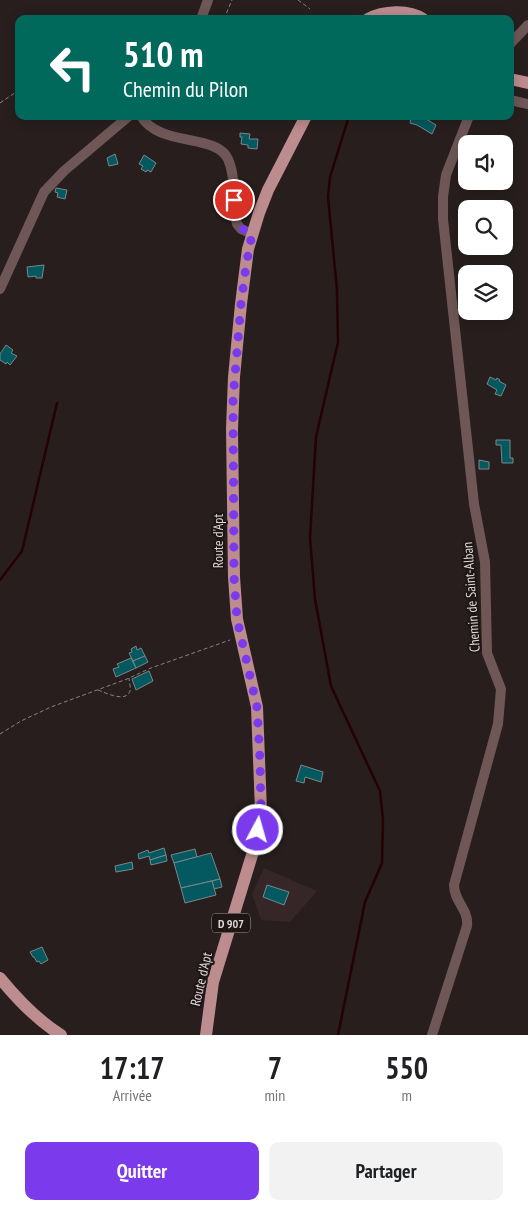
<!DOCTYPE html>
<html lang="fr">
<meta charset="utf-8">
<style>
:root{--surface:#fff;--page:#f2f2f2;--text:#202124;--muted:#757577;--accent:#7c3aed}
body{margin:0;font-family:"PT Sans Narrow",sans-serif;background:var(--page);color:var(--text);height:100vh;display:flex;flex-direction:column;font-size:19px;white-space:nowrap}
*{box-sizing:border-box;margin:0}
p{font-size:16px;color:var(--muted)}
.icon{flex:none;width:28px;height:28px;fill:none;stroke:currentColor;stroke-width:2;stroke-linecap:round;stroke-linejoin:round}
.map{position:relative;height:1035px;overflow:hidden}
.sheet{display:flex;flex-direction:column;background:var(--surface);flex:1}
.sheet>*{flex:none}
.hud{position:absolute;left:15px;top:15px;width:499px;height:105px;border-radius:10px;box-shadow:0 2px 12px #0003;background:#00695c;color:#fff;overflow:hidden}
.fabs{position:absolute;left:458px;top:135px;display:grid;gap:10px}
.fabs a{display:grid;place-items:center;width:55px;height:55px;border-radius:10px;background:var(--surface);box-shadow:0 2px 12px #0003;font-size:25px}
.pin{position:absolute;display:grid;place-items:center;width:42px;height:42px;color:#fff;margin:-21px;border:2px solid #fff;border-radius:50%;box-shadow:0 1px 5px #0007}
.me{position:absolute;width:55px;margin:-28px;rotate:6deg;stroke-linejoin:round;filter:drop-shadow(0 0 4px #0008)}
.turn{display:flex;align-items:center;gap:18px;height:105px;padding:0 25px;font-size:22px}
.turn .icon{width:65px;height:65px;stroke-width:2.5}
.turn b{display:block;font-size:35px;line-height:42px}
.eta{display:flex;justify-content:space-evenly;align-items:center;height:85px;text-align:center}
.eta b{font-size:30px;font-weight:700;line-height:35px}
.cta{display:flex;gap:10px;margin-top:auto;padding:10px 25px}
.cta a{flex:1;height:58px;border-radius:10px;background:var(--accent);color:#fff;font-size:20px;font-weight:700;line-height:58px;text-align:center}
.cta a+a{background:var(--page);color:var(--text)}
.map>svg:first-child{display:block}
.built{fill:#362627}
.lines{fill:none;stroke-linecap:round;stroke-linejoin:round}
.stream{stroke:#250004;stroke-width:2.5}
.building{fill:#04585f;stroke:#7a8788}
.path{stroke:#898081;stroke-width:1;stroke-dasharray:4 2.5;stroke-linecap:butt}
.minor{stroke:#6f5757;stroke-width:10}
.major{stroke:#bd8c8e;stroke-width:12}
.route{stroke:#7c3aed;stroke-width:9;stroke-dasharray:0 16.2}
.labels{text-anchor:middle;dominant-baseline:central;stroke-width:4;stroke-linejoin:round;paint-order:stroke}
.shield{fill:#1e1515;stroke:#a49c9d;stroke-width:1}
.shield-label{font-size:12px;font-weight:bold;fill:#ded6d7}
.street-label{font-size:14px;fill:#ded6d7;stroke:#1e1515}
</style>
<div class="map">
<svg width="528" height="1035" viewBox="0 0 528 1035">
<rect width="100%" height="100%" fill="#281e1e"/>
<polygon class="built" points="264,868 317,891 290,922 261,920 252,894"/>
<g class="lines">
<g class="stream">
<polyline points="0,580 22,551 57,403"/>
<polyline points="338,1035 365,902 382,863 383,820 380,791 331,686 315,599 310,538 316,437 338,342 337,290 328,197 330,177 349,116"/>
</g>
</g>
<g class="building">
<polygon points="408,116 428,116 426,119 436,125 432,134 417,125 410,123 411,118"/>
<polygon points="240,133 250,134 249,139 258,139 257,149 248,148 248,145 241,144 242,137 240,137"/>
<polygon points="115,154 118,164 109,166 107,158"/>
<polygon points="144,155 156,163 151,172 147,170 146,172 141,169 143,166 139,164"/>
<polygon points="56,188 67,190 65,199 57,197 58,193 55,192"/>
<polygon points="44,265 42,278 36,278 36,276 28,277 27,267"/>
<polygon points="6,345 13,350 11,353 17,356 10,365 7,362 6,364 0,360 0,354"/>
<polygon points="490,377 496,380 497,378 500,380 499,381 506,385 501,396 495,394 497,390 487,384"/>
<polygon points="496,440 510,440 510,458 513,458 513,463 502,463 501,445 496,445"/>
<polygon points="479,460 489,462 489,469 479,469"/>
<polygon points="136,646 137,650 141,648 145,656 133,661 129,653 132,652 131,649"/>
<polygon points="145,656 148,662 136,668 133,661"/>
<polygon points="131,658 136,668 116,677 113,669 119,667 117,664"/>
<polygon points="149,671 153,681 136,690 132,679"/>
<polygon points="301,765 323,772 321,782 305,777 304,783 296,781"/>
<polygon points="164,848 166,855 150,860 149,856 139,859 138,854 148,850 149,853"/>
<polygon points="195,849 197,857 174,863 171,855"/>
<polygon points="211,853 220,879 181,888 174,863"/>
<polygon points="166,855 167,861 151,865 150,860"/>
<polygon points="132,862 133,869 116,872 115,866"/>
<polygon points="220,879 222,887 214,889 212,881"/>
<polygon points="212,881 216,895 185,903 181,888"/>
<polygon points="267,885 289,892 284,905 263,897"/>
<polygon points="42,947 48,960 41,964 39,961 37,962 34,957 33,957 30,952"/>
</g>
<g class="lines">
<g class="path">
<polyline points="298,0 310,9"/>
<polyline points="224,19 232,0"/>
<polyline points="0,103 19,90"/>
<path d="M98 690C106 693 126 703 130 691 131 687 129 681 129 678"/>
<polyline points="0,734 21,721 51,707 127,679 151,668 230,640"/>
</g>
<g class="minor">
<polyline points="201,19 208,0"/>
<polyline points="510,44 528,25"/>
<polyline points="510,100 528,104"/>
<path d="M141 116C159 147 216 133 228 159 237 179 231 203 237 224L241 229 252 234"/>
<polyline points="0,289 44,192 64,171 129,116"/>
<path d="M432 1035 467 926C469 909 454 902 454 885L498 724 501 689 487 653 485 562 474 504 443 219V197L446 175 469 116"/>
</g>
<g class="major">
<path d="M368 19C383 11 408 9 423 19"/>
<polyline points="510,79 528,83"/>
<path d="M0 978C18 1000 37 1020 61 1035"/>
<polyline points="206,1035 213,982 256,842 261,811 257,707 237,619 234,577 232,429 234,377 241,304 248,249 259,213 268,190 306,116"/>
</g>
</g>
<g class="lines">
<path class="route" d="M234 200C235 218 233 226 252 234L246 266 241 304 233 399 234 577 237 619 257 707 260 760 261 811 258 830"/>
</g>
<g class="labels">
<rect class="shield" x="212" y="913.5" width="38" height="19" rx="4"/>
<g class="shield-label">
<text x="231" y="923">D 907</text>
</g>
<g class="street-label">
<text transform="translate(218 541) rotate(-90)">Route d'Apt</text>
<text transform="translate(471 597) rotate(-94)">Chemin de Saint-Alban</text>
<text transform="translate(201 979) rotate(-77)">Route d'Apt</text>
</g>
</g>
</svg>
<div class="fabs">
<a><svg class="icon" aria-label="sound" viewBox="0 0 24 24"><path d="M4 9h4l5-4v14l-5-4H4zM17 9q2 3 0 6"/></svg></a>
<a><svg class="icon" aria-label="search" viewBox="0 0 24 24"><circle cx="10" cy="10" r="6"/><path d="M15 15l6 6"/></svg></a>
<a><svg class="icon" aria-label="layers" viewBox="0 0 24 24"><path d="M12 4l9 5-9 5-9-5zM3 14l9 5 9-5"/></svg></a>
</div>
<div class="pin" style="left:234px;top:200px;background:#d93025"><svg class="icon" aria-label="arrive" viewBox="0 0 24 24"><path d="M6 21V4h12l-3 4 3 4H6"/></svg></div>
<svg class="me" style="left:258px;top:830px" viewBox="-20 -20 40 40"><circle r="17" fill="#7c3aed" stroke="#fff" stroke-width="3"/><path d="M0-11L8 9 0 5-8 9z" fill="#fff"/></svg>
<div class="hud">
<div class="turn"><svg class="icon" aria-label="left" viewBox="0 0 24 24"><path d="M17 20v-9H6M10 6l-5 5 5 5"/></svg><div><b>510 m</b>Chemin du Pilon</div></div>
</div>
</div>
<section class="sheet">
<div class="eta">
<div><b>17:17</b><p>Arrivée</p></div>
<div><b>7</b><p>min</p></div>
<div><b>550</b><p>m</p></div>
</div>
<div class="cta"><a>Quitter</a><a>Partager</a></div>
</section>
